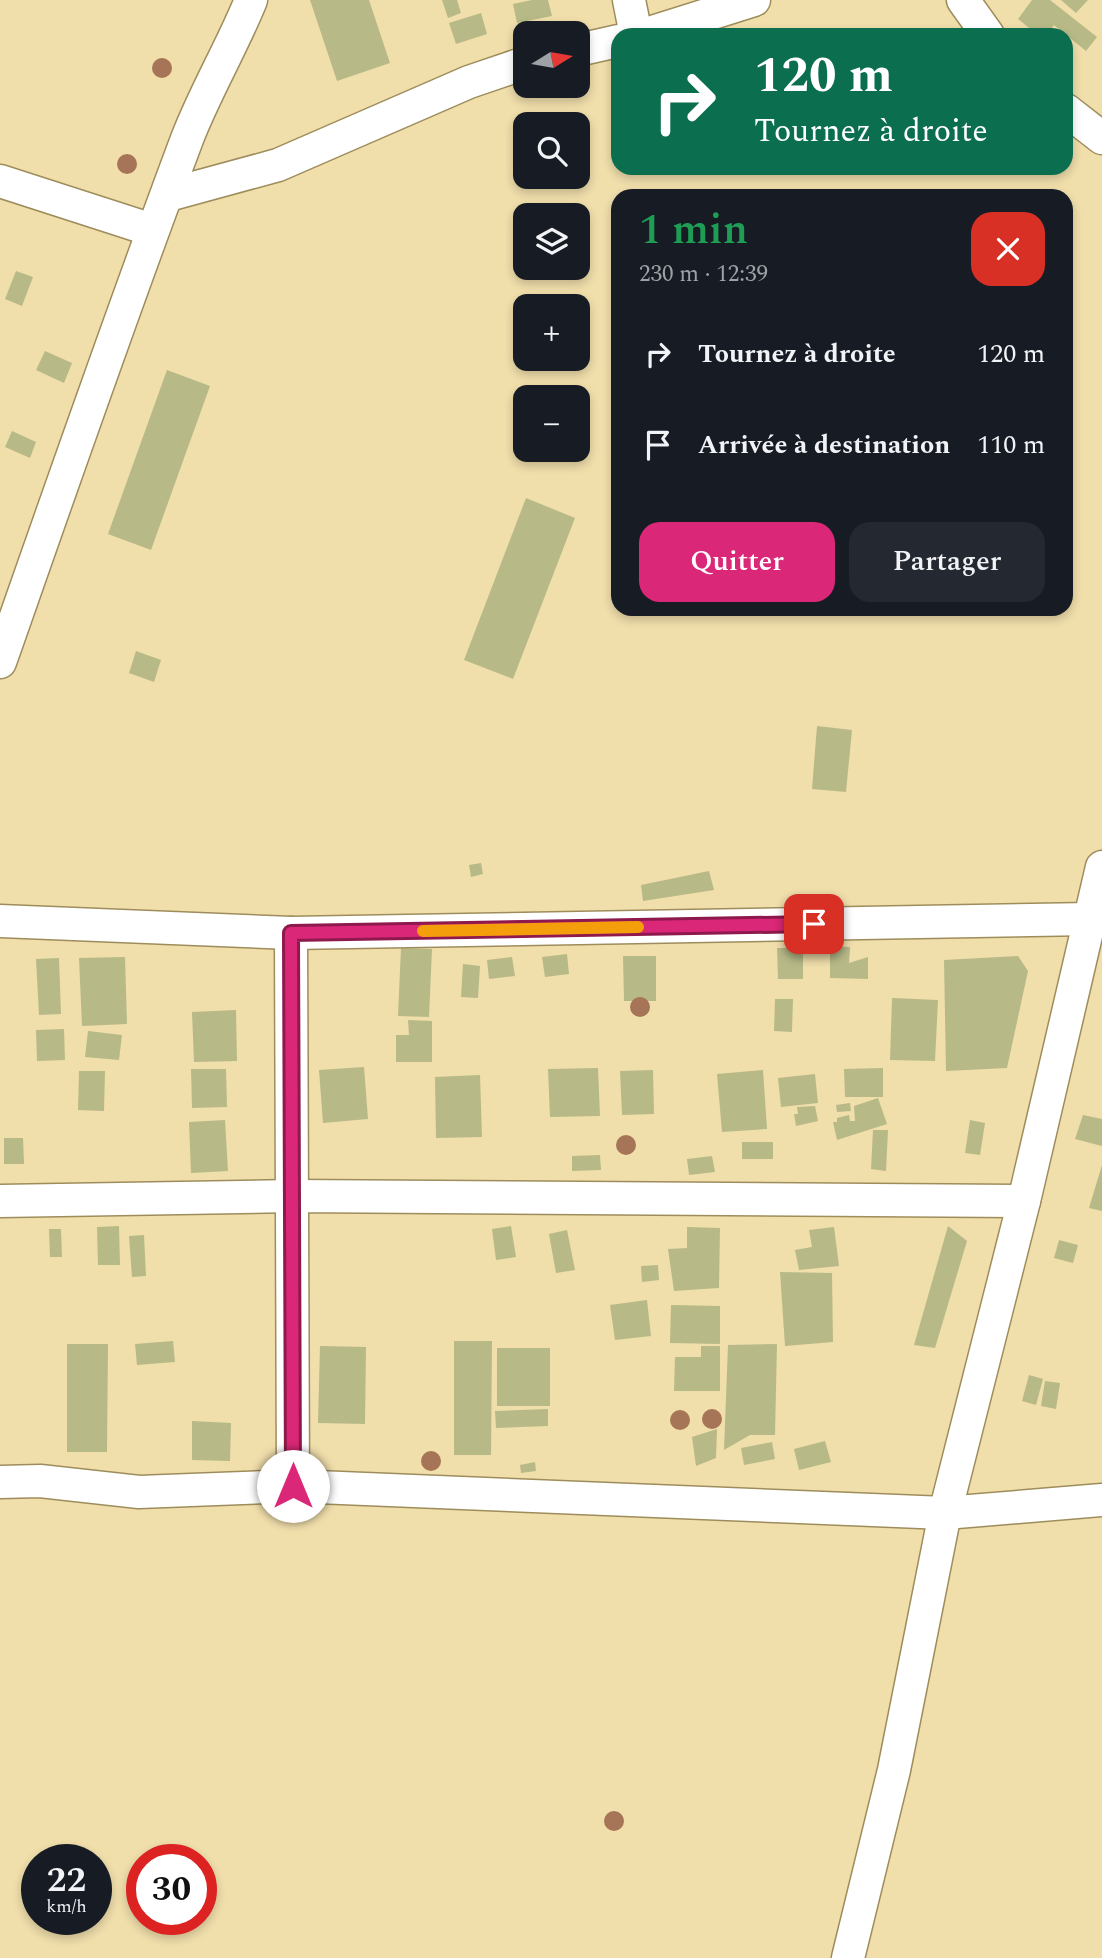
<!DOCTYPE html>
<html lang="fr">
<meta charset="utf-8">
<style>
:root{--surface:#171b24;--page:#242831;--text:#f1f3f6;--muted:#9ea1a6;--accent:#db2777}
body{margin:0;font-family:Spectral,serif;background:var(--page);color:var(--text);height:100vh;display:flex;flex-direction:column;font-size:26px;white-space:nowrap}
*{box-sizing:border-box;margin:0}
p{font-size:23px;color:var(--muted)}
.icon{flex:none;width:38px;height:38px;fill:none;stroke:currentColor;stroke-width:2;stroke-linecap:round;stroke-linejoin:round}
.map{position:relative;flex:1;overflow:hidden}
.sheet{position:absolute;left:611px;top:189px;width:462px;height:427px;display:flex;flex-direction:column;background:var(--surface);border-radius:21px;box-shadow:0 4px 10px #0003}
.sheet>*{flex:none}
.banner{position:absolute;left:611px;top:28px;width:462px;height:147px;border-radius:21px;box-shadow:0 4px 10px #0003;background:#0b6e4f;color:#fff;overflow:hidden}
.needle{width:46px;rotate:79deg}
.fabs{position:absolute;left:513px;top:21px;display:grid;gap:14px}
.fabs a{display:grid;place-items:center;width:77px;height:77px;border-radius:14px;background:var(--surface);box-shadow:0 4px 10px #0003;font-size:35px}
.speed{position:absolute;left:21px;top:1844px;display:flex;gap:14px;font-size:35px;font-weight:700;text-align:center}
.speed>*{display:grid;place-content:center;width:91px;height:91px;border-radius:50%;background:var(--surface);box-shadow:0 4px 10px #0003;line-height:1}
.speed small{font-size:18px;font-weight:400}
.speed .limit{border:10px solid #d22;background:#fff;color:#111}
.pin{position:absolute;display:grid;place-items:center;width:60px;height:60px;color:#fff;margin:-30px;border-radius:14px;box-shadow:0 4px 10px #0006}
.me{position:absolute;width:77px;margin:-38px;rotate:0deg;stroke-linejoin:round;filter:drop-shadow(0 0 5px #0008)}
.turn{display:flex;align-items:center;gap:24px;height:147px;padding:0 28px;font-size:32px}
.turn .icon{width:91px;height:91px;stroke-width:2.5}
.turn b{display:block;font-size:49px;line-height:60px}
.round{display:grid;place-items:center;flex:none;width:74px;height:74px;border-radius:21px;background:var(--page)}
.overview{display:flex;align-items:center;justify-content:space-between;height:119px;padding:0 28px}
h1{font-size:42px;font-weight:600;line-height:52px;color:#1e9e55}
.primary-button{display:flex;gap:14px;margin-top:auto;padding:14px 28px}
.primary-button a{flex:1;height:80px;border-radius:21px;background:var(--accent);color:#fff;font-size:28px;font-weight:600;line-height:80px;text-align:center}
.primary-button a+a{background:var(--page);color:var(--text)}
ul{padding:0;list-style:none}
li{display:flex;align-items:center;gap:21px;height:91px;padding:0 28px}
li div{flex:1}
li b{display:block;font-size:26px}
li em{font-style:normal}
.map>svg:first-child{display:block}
.building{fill:#b7ba87}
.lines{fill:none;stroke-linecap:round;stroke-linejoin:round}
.street-casing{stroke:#9e8d5c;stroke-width:35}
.street{stroke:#fff;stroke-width:32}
.tree{fill:#a67457}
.route-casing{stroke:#8e194d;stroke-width:18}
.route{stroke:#db2777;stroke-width:12}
.slow{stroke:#f59e0b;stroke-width:12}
</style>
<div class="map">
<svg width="1102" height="1958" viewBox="0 0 1102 1958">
<rect width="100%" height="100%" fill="#f0deab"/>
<g class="building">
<polygon points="310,0 369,0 390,63 337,81"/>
<polygon points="442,0 457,0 461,13 448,18"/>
<polygon points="532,0 548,0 552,16 517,23 513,4"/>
<polygon points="1032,0 1050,0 1097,37 1086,51 1054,25 1046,35 1038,35 1018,19"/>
<polygon points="1061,0 1088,0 1076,13"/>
<polygon points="481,13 487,34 456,44 449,23"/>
<polygon points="16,271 33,277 22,306 5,299"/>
<polygon points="45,351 72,363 64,383 36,370"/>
<polygon points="167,370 210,386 151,550 108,534"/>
<polygon points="12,431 36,442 30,458 5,447"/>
<polygon points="526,498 575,518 513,679 464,660"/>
<polygon points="136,651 161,660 154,682 129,673"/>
<polygon points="817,726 852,730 846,792 812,789"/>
<polygon points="481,863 483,874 471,877 469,865"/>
<polygon points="709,871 714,890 643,901 641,885"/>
<polygon points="830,946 850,947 849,963 868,957 868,979 830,978"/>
<polygon points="401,948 432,949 429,1017 398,1016"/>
<polygon points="777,948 803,948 803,979 778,979"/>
<polygon points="567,954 569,974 545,977 542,957"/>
<polygon points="623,956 656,956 656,1001 624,1001"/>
<polygon points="1018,956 1028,971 1007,1068 946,1071 944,960"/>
<polygon points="125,957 127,1024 82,1026 79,958"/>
<polygon points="512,957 515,976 489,979 487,960"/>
<polygon points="59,958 61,1014 39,1015 36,959"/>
<polygon points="463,964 480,966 478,998 461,997"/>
<polygon points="892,998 938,1000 935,1061 890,1060"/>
<polygon points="775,999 793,999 792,1032 774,1031"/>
<polygon points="236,1010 237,1061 194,1062 192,1012"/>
<polygon points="408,1020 432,1021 432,1062 396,1062 396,1035 409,1035"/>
<polygon points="64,1029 65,1060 37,1061 36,1030"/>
<polygon points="88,1031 122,1035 119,1060 85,1057"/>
<polygon points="364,1067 368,1119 323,1123 319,1070"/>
<polygon points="598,1068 600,1116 550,1117 548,1069"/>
<polygon points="883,1068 883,1097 845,1097 844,1069"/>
<polygon points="191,1069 226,1069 227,1107 192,1108"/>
<polygon points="653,1070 654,1114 622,1115 620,1071"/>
<polygon points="763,1070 767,1129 722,1132 717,1074"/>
<polygon points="79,1071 105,1071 104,1111 78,1110"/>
<polygon points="815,1074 818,1103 781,1107 778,1078"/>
<polygon points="480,1075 482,1137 436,1138 435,1077"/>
<polygon points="878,1098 887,1124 837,1140 833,1122 837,1122 837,1118 849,1115 850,1121 855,1121 854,1106"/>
<polygon points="850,1103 851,1111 837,1112 836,1105"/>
<polygon points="815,1106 818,1121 796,1126 794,1114 798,1114 797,1107"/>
<polygon points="1083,1115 1102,1119 1102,1146 1075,1139"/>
<polygon points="225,1120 228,1171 191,1173 189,1122"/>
<polygon points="970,1120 985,1123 980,1155 965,1153"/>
<polygon points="873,1130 888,1130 886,1171 871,1169"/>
<polygon points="4,1138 23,1138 24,1164 4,1164"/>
<rect x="742" y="1142" width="31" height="17"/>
<polygon points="600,1155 601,1170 572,1171 572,1156"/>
<polygon points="712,1156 715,1172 689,1175 687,1159"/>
<polygon points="1102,1165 1102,1211 1089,1208"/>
<polygon points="119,1226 120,1265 98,1265 97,1227"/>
<polygon points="511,1226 516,1257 496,1260 492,1229"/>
<polygon points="948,1226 967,1241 935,1348 914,1345"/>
<polygon points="687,1227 720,1228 719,1288 674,1291 668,1249 687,1248"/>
<polygon points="834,1227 839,1266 799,1270 795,1250 812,1247 809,1230"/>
<polygon points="49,1229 61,1229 62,1257 50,1257"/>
<polygon points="567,1230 575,1270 556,1273 549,1234"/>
<polygon points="144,1235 146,1276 132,1277 129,1236"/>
<polygon points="1059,1240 1078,1245 1073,1263 1054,1258"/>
<polygon points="658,1265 659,1280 642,1282 641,1266"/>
<polygon points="780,1272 832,1273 833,1342 785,1346"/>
<polygon points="647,1300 651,1336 615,1340 610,1305"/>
<polygon points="671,1305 720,1306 720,1344 670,1343"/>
<polygon points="173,1341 175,1362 137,1365 135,1344"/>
<polygon points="454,1341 492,1341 491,1455 454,1455"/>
<polygon points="67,1344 108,1344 107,1452 67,1452"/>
<polygon points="777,1344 775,1435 750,1435 724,1450 728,1345"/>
<polygon points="320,1346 366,1347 365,1424 318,1423"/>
<polygon points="701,1346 720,1346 720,1391 674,1391 675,1357 701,1357"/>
<rect x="497" y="1348" width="53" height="58"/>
<polygon points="1029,1375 1043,1379 1036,1405 1022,1401"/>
<polygon points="1045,1381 1060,1383 1056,1409 1041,1406"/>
<polygon points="548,1409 548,1426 496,1428 495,1411"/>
<polygon points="192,1421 231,1423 230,1461 192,1460"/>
<polygon points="717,1429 716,1458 696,1466 692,1437"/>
<polygon points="825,1441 831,1462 799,1470 794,1449"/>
<polygon points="772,1442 775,1459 744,1465 741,1448"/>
<polygon points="535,1462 536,1471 521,1473 520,1465"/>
</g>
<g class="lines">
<g class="street-casing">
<g id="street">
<polyline points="629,0 636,35"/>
<polyline points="963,0 988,35"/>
<polyline points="643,35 754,0"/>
<polyline points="578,50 618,41"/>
<polyline points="1066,110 1102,138"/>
<polyline points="0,181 152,230"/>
<polyline points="168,195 278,165 469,82 525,63"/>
<path d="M0 662C61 488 122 312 187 139 205 92 232 47 251 0"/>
<polyline points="0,921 291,933 1090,919"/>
<polyline points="291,933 293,1486"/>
<polyline points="0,1201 293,1196 1024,1201"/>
<polyline points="0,1482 40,1481 139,1492 293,1486 945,1513 1102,1500"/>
<polyline points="848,1958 894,1770 945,1513 1024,1201 1102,867"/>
</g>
</g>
<use href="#street" class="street"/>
</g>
<g class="tree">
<circle cx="162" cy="68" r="10"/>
<circle cx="127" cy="164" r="10"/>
<circle cx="640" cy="1007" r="10"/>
<circle cx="626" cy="1145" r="10"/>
<circle cx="712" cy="1419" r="10"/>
<circle cx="680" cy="1420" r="10"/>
<circle cx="431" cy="1461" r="10"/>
<circle cx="614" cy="1821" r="10"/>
</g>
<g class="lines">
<g class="route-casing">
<polyline id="route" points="293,1486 291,933 814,924"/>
</g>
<use href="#route" class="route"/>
<polyline class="slow" points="423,931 638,927"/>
</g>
</svg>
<div class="fabs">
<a><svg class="needle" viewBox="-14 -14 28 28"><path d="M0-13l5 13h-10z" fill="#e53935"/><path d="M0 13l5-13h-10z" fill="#9ea1a6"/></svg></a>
<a><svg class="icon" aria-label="search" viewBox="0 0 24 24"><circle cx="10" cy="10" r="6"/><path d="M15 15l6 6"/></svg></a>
<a><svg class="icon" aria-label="layers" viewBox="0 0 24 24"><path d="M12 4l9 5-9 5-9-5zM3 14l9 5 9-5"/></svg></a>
<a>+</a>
<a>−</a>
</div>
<div class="speed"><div>22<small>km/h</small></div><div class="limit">30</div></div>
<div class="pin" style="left:814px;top:924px;background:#d93025"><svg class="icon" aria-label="arrive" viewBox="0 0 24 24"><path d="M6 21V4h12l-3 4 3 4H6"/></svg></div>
<svg class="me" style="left:293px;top:1486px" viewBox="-20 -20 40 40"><circle r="19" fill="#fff"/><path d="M0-13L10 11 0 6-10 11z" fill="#db2777"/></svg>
<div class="banner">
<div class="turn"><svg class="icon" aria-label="right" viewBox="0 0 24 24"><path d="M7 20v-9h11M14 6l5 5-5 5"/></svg><div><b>120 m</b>Tournez à droite</div></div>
</div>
<section class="sheet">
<div class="overview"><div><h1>1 min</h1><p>230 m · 12:39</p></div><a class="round" style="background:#d93025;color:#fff"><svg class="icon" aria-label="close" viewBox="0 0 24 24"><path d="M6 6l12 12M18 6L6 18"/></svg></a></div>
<ul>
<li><svg class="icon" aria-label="right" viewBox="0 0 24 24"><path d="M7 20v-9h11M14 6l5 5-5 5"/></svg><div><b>Tournez à droite</b></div><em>120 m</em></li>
<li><svg class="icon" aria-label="arrive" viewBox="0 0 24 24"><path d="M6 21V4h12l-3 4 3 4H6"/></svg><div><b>Arrivée à destination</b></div><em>110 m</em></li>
</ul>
<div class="primary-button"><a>Quitter</a><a>Partager</a></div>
</section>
</div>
